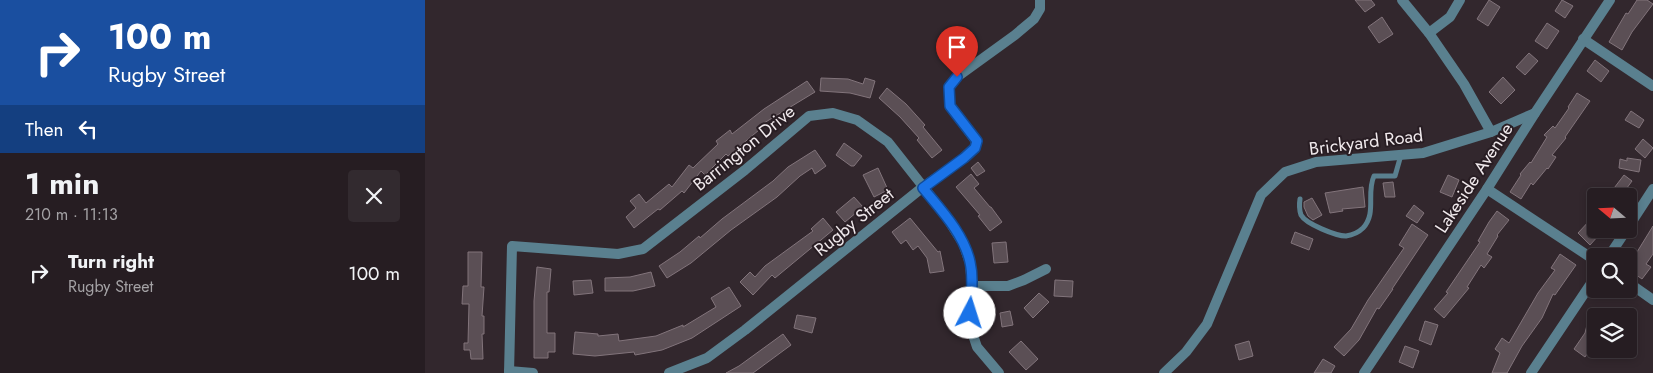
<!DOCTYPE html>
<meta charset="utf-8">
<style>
:root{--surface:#261d22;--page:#322a2f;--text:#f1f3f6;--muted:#a4a2a5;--line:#423b40}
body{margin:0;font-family:Jost,sans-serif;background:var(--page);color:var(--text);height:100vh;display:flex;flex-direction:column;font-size:19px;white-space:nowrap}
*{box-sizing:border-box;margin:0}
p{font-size:16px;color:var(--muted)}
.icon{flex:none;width:28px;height:28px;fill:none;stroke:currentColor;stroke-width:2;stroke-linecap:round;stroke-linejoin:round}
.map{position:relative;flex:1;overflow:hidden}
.side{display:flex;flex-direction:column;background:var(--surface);width:425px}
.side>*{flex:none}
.banner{background:#1a4fa0;color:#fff;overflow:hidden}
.needle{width:32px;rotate:289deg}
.controls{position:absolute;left:1162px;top:188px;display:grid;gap:10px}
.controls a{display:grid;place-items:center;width:50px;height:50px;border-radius:5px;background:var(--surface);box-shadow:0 2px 8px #0003,0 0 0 1px var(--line);font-size:25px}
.pin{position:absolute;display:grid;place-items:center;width:42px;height:42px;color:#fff;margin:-51px -21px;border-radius:50% 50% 50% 0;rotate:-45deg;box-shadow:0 0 5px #0007}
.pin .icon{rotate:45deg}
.me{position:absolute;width:55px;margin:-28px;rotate:5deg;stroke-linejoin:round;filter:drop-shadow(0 0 4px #0008)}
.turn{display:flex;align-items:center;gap:18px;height:105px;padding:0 25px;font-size:22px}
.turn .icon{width:65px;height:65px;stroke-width:2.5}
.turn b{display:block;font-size:35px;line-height:42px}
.then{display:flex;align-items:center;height:48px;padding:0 25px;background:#0003;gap:10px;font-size:19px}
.round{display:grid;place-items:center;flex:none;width:52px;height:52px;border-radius:5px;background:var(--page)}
.head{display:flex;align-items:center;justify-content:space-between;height:85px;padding:0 25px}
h1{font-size:30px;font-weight:700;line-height:38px}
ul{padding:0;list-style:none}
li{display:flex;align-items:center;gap:15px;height:70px;padding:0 25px}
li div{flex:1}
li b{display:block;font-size:19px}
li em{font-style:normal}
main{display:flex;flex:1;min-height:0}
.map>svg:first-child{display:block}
.building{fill:#5b4f55;stroke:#82747b}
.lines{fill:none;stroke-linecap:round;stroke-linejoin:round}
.service{stroke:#5a808f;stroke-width:5}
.minor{stroke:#5a808f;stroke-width:10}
.route-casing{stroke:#114b97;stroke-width:12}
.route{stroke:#1a73e8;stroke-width:9}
.labels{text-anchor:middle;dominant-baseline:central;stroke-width:4;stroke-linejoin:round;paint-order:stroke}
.street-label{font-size:18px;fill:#f0e9ec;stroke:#281d23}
</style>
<main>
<section class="side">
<div class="banner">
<div class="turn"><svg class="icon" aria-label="right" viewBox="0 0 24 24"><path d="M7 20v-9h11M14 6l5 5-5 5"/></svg><div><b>100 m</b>Rugby Street</div></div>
<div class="then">Then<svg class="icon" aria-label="left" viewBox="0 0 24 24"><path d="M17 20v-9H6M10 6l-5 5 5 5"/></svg></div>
</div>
<div class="head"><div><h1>1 min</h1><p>210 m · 11:13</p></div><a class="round"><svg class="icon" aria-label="close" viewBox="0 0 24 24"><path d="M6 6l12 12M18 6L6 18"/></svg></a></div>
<ul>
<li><svg class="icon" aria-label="right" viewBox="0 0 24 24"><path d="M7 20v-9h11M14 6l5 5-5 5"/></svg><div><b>Turn right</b><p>Rugby Street</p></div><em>100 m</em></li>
</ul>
</section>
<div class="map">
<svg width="1228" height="373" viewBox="0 0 1228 373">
<rect width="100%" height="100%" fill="#32272d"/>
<g class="building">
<polygon points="930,0 946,0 950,5 940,12"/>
<polygon points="1064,0 1075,7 1063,26 1052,19"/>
<polygon points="1137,0 1148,6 1140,18 1130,11"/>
<polygon points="1212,0 1222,0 1228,4 1207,32 1197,50 1184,42 1201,13 1203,14"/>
<polygon points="957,17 968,34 954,43 943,27"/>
<polygon points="1122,23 1134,31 1122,49 1110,41"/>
<polygon points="1104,53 1113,61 1100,75 1091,67"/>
<polygon points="1170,60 1184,71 1176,82 1162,71"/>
<polygon points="1078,77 1090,90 1076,104 1064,92"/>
<polygon points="396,78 423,79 438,84 440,78 450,81 445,98 425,93 395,91"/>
<polygon points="382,81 390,92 339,123 340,125 303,156 301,154 280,175 276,171 259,193 257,191 235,210 233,209 209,228 201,217 211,208 205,201 214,194 221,203 244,184 247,187 264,165 268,168 293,144 291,141 305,130 307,134 339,109"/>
<polygon points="462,88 481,104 500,125 498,127 517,150 507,158 492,140 494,138 475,117 454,98"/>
<polygon points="1152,93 1165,101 1140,137 1141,138 1127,155 1131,157 1123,169 1122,168 1108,185 1106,183 1096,199 1085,192 1096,175 1095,174 1105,162 1106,163 1122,137 1119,135 1128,126 1130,128 1144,108 1143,107"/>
<polygon points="1206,111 1219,120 1214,128 1200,120"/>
<polygon points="1218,139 1228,148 1220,158 1210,149"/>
<polygon points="419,143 437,156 429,166 426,166 411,155"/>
<polygon points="390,150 401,166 390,174 387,168 375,176 352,197 306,230 266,263 242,278 234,266 255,252 274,236 275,238 297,219 348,181 363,167"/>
<polygon points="1202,158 1216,160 1214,172 1194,168 1195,159 1202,161"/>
<polygon points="553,162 560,171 552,176 546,168"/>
<polygon points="453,168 463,190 449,197 438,175"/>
<polygon points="546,174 554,184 549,188 565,207 566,207 577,222 565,231 553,216 555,215 531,187"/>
<polygon points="1023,175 1034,180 1027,197 1015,192"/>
<polygon points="1199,175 1207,181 1196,196 1183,196"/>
<polygon points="968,182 970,197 960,197 958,183"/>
<polygon points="938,187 940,207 917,209 918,211 905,213 900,193"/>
<polygon points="429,197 438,207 420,222 411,212"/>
<polygon points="887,198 897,215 888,220 883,216 879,207 879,202"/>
<polygon points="1171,204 1171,232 1174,235 1165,245 1153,233 1166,219 1163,217"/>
<polygon points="989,205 999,213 992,223 981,216"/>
<polygon points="1072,211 1084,220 1072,235 1073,236 1062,254 1067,257 1059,268 1056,265 1042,287 1044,288 1019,318 1009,309 1023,293 1021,292 1055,242 1053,241 1064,222"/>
<polygon points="398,218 408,230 350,278 347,275 328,295 315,282 325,272 330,277 340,266 388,231 386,229"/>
<polygon points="485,218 513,252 515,251 519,271 505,273 502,258 493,246 488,250 481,240 476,244 467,232"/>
<polygon points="987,224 1003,235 967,289 968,289 954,309 952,308 934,340 919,356 909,347 926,329 943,300 979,248 974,245"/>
<polygon points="1228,226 1228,254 1221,264 1226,267 1217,279 1204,270 1204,265"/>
<polygon points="870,232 888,239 884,250 866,243"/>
<polygon points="581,242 583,262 569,263 567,243"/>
<polygon points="43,252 57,252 56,287 59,287 57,316 59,316 59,334 57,334 58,359 46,359 45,350 39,350 39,343 43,343 44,304 37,304 38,286 43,286"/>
<polygon points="1135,254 1151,265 1130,295 1128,294 1117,318 1097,346 1082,373 1067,373 1075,353 1070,349 1077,338 1084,343 1113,293 1130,270 1126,268"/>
<polygon points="112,267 126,269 124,292 122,292 122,333 130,333 130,352 123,352 123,358 109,358 109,301"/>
<polygon points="226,272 230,286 208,291 180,291 180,278 205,277"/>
<polygon points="166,280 168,293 149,295 148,281"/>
<polygon points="630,280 648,281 647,297 629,296"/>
<polygon points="304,287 316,306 267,338 237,350 210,355 209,352 170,356 148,354 150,332 173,334 173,336 193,334 194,341 231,336 258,325 258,327 291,307 286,298"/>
<polygon points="614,293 624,302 608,318 599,308"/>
<polygon points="585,311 588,325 577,327 575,313"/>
<polygon points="372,315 391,318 387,333 369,328"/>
<polygon points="1000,321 1013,325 1006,345 994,340"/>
<polygon points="1162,325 1171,327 1171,341 1160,357 1149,349 1160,333"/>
<polygon points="358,334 366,345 328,373 301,373 314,366"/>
<polygon points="596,341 613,359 601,370 584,352"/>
<polygon points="824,341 828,356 814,360 810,345"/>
<polygon points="980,346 994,351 988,368 974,362"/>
<polygon points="898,359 910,366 906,373 889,373"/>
</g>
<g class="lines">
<path class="service" d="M875 199C874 205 874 209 876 215 881 224 911 236 921 236 928 235 933 233 938 228 952 213 941 193 949 176H970L976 155"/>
<g class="minor">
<polyline points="977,0 1004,33 1039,84 1066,132"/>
<polyline points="1004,33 1025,17 1035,0"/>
<polyline points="1158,39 1228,86"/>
<polyline points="1062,189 1171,261"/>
<polyline points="1204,226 1228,189"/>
<polyline points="1184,256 1202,229"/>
<polyline points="1204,283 1228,300"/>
<polyline points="547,286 583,286 599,280 621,269"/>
<polyline points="84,371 108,373"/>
<polyline points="84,373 87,246 193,254 218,249 320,170 384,116 408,113 432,120 463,142 519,213 538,243 545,263 547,286 545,326 552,347 574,373"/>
<polyline points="244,373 282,358 320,330 498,187 539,158 550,148 551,141 525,106 524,87 532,77 590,35 609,19 615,9 615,0"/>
<polyline points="739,373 761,352 782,324 836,195 860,172 891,162 998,153 1066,132 1110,113"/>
<polyline points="939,373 1062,189 1110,113 1185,0"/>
<polyline points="1106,373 1171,276"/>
</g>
</g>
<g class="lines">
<g class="route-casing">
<path id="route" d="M532 77 524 87 525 106 552 141 550 148 539 158 498 188C516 210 539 234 545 262 549 279 546 296 545 313"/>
</g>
<use href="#route" class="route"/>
</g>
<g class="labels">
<g class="street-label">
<text transform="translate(941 142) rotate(-7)">Brickyard Road</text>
<text transform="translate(319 148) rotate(-39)">Barrington Drive</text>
<text transform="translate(1049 178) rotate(-57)">Lakeside Avenue</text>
<text transform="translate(429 222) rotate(-39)">Rugby Street</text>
</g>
</g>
</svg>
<div class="controls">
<a><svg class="needle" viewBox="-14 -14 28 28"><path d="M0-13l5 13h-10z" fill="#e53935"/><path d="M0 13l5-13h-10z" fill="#a4a2a5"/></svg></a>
<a><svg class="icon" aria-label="search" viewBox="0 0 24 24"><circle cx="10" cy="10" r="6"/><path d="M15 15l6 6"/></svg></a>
<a><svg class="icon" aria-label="layers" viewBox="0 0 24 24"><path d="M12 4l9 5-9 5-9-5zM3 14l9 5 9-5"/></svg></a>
</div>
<div class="pin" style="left:532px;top:77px;background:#d93025"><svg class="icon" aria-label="arrive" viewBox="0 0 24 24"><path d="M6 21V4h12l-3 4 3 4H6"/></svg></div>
<svg class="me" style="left:545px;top:313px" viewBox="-20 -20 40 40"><circle r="19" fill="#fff"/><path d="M0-13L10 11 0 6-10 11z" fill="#1a73e8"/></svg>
</div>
</main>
